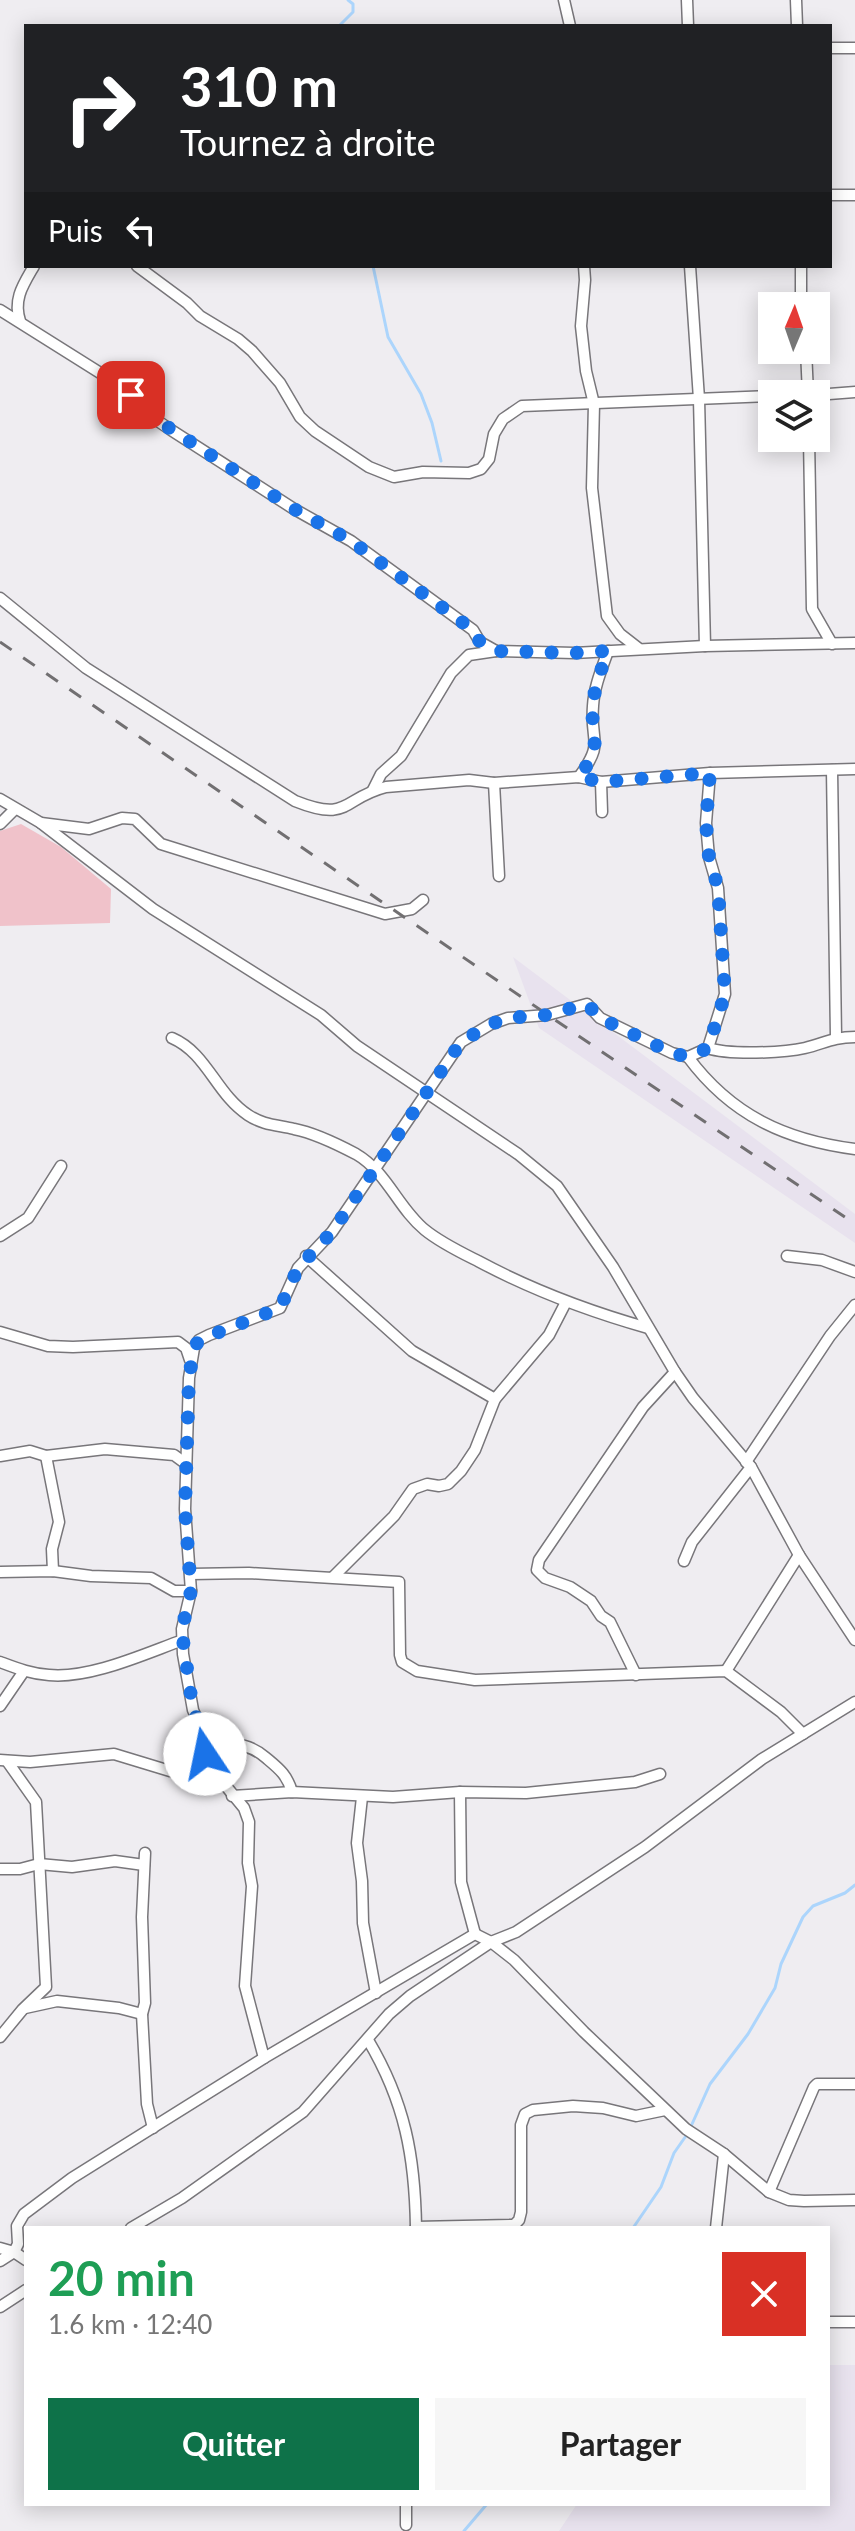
<!DOCTYPE html>
<html lang="fr">
<meta charset="utf-8">
<style>
:root{--surface:#fff;--page:#f6f6f6;--text:#222;--muted:#767676;--accent:#0e7249}
body{margin:0;font-family:Lato,sans-serif;background:var(--page);color:var(--text);height:100vh;display:flex;flex-direction:column;font-size:30px;white-space:nowrap}
*{box-sizing:border-box;margin:0}
p{font-size:26px;color:var(--muted)}
.icon{flex:none;width:44px;height:44px;fill:none;stroke:currentColor;stroke-width:2;stroke-linecap:round;stroke-linejoin:round}
.map{position:relative;flex:1;overflow:hidden}
.drawer{position:absolute;left:24px;top:2226px;width:806px;height:280px;display:flex;flex-direction:column;background:var(--surface);border-radius:0px;box-shadow:0 4px 20px #0003}
.drawer>*{flex:none}
.hud{position:absolute;left:24px;top:24px;width:808px;height:244px;border-radius:0px;box-shadow:0 4px 20px #0003;background:#202124;color:#fff;overflow:hidden}
.needle{width:52px;rotate:2deg}
.tools{position:absolute;left:758px;top:292px;display:grid;gap:16px}
.tools a{display:grid;place-items:center;width:72px;height:72px;border-radius:0px;background:var(--surface);box-shadow:0 4px 20px #0003;font-size:40px}
.pin{position:absolute;display:grid;place-items:center;width:68px;height:68px;color:#fff;margin:-34px;border-radius:16px;box-shadow:0 4px 12px #0006}
.me{position:absolute;width:88px;margin:-44px;rotate:349deg;stroke-linejoin:round;filter:drop-shadow(0 0 6px #0008)}
.turn{display:flex;align-items:center;gap:28px;height:168px;padding:0 24px;font-size:36px}
.turn .icon{width:104px;height:104px;stroke-width:2.5}
.turn b{display:block;font-size:56px;line-height:68px}
.then{display:flex;align-items:center;height:76px;padding:0 24px;background:#0003;gap:16px;font-size:30px}
.round{display:grid;place-items:center;flex:none;width:84px;height:84px;border-radius:0px;background:var(--page)}
.overview{display:flex;align-items:center;justify-content:space-between;height:136px;padding:0 24px}
h1{font-size:48px;font-weight:700;line-height:60px;color:#1e9e55}
.primary-button{display:flex;gap:16px;margin-top:auto;padding:16px 24px}
.primary-button a{flex:1;height:92px;border-radius:0px;background:var(--accent);color:#fff;font-size:32px;font-weight:700;line-height:92px;text-align:center}
.primary-button a+a{background:var(--page);color:var(--text)}
.map>svg:first-child{display:block}
.built{fill:#e8e2ee}
.green{fill:#f0c2ca}
.lines{fill:none;stroke-linecap:round;stroke-linejoin:round}
.stream{stroke:#acd5fc;stroke-width:3}
.minor-casing{stroke:#78767a;stroke-width:13}
.minor{stroke:#fff;stroke-width:10}
.rail{stroke:#716f71;stroke-width:3;stroke-dasharray:14 14;stroke-linecap:butt}
.route{stroke:#1a73e8;stroke-width:14;stroke-dasharray:0 25.2}
</style>
<div class="map">
<svg width="855" height="2531" viewBox="0 0 855 2531">
<rect width="100%" height="100%" fill="#efedf1"/>
<g class="built">
<polygon points="513,957 855,1214 855,1243 539,1028"/>
<polygon points="828,2365 855,2365 855,2531 559,2531 577,2504 828,2504"/>
</g>
<polygon class="green" points="21,824 61,847 111,889 110,923 0,926 0,831"/>
<g class="lines">
<g class="stream">
<polyline points="339,26 353,12 353,4 348,0"/>
<polyline points="373,266 388,337 421,394 432,423 441,461"/>
<polyline points="633,2228 661,2187 674,2153 688,2133 710,2084 748,2034 775,1988 781,1964 803,1917 813,1906 845,1893 855,1885"/>
<polyline points="464,2531 487,2504"/>
</g>
<g class="minor-casing">
<g id="minor">
<polyline points="564,0 570,26"/>
<polyline points="687,0 688,26"/>
<polyline points="796,0 797,26"/>
<polyline points="830,48 855,48"/>
<polyline points="830,195 855,195"/>
<polyline points="137,266 187,303 200,316 238,339 252,351 280,383 300,417 315,431 369,467 394,477 423,472 469,473 481,469 489,459 494,434 503,419 522,406 772,396"/>
<polyline points="584,266 585,280 581,326 586,371 594,404 592,488 607,616 620,634 638,648"/>
<polyline points="690,266 699,399 705,646"/>
<polyline points="801,266 801,306"/>
<polyline points="0,310 105,376 131,395 149,415 171,430 294,509 351,541 473,630 480,642 496,651 574,653 705,646 855,643"/>
<path d="M20 321C13 299 23 285 34 266"/>
<polyline points="806,350 808,394"/>
<polyline points="816,395 855,392"/>
<polyline points="809,438 812,609 832,644"/>
<path d="M0 598 86 668 295 801C350 823 342 798 386 787L469 780 494 783 579 777 601 782 710 773 855 769"/>
<polyline points="832,770 836,1037"/>
<path d="M579 777C605 741 590 744 593 706 594 687 602 668 608 651"/>
<polyline points="601,782 602,812"/>
<polyline points="494,783 499,876"/>
<polyline points="373,790 381,774 401,756 451,673 469,655 496,651"/>
<polyline points="0,799 41,823 89,829 122,818 135,819 161,844 385,914 412,909 423,900"/>
<polyline points="41,823 153,909 321,1015 357,1046 518,1154 557,1186 613,1267 675,1372 693,1398 751,1467 799,1555 855,1640"/>
<polyline points="0,824 15,809"/>
<path d="M172 1038C207 1053 216 1094 248 1115 263 1125 277 1125 294 1129 315 1133 337 1144 356 1154 387 1172 398 1208 425 1230 441 1243 460 1252 478 1261 532 1290 588 1311 648 1328"/>
<polyline points="708,1048 725,994 718,888 709,857 706,823 710,773"/>
<path d="M688 1057C731 1115 785 1140 855 1149"/>
<polyline points="0,1236 28,1218 61,1166"/>
<polyline points="306,1256 412,1351 495,1399"/>
<polyline points="787,1256 822,1260 855,1272"/>
<polyline points="0,1332 48,1346 73,1347 178,1342 186,1348 190,1360"/>
<polyline points="0,1456 30,1451 46,1456 105,1449 174,1455 185,1463"/>
<polyline points="46,1456 59,1522 52,1549 53,1571"/>
<polyline points="746,1462 830,1336 855,1305"/>
<polyline points="684,1561 692,1542 751,1467"/>
<polyline points="0,1572 53,1571 91,1576 151,1578 174,1591 191,1591"/>
<polyline points="191,1574 249,1573 399,1582 400,1655 402,1662 417,1671 475,1680 726,1671 781,1712 803,1734"/>
<polyline points="333,1577 394,1516 413,1489 427,1484 439,1486 448,1484 461,1471 475,1450 495,1399 549,1335 566,1302"/>
<path d="M0 1662C16 1668 31 1674 49 1675 90 1679 144 1654 183 1640"/>
<polyline points="726,1671 799,1555"/>
<polyline points="636,1675 610,1622 601,1616 591,1601 570,1587 545,1578 537,1570 539,1560 643,1407 675,1372"/>
<polyline points="0,1706 24,1671"/>
<path d="M216 1748 203 1733 193 1710 183 1654 182 1629 191 1591 185 1509 189 1378 194 1348 199 1340 209 1335 280 1308 298 1268 332 1232 461 1042 491 1024 508 1018 547 1015 587 1004 600 1018 672 1053 688 1057 708 1048C728 1055 784 1053 805 1048 825 1043 833 1037 855 1037"/>
<polyline points="0,1760 30,1762 114,1754 170,1771 216,1774 244,1808 249,1822 248,1863 252,1886 245,1986 264,2058"/>
<path d="M186 1772C209 1748 236 1733 265 1757 278 1768 287 1774 292 1792"/>
<polyline points="460,1792 461,1882 475,1934"/>
<polyline points="232,1796 292,1792 393,1797 460,1792 526,1793 635,1782 660,1774"/>
<polyline points="362,1797 357,1843 362,1881 363,1923 376,1993"/>
<polyline points="145,1853 142,1917 145,2003 142,2014 147,2104 153,2128"/>
<polyline points="0,1869 20,1869 39,1864 72,1867 115,1861 144,1865"/>
<polyline points="25,2008 57,2001 119,2008 142,2014"/>
<polyline points="0,2037 23,2009 46,1987 36,1802 7,1761"/>
<path d="M368 2040C405 2102 415 2157 416 2228"/>
<polyline points="769,2192 814,2087 817,2084 855,2084"/>
<polyline points="416,2227 514,2225 519,2220 521,2212 521,2125 525,2114 533,2110 573,2106 603,2108 636,2116 665,2110"/>
<polyline points="131,2228 182,2198 303,2112 389,2014 410,1996 491,1942 516,1932 645,1847 762,1759 855,1702"/>
<polyline points="716,2228 724,2154"/>
<polyline points="0,2248 14,2252 26,2260"/>
<polyline points="0,2261 14,2252 18,2244 17,2226 24,2214 72,2178 264,2058 475,1934 491,1942 514,1960 584,2032 686,2129 724,2154 769,2192 789,2200 804,2201 855,2200"/>
<polyline points="0,2307 26,2290"/>
<polyline points="828,2322 855,2322"/>
<polyline points="406,2525 406,2504"/>
</g>
</g>
<use href="#minor" class="minor"/>
<polyline class="rail" points="0,642 855,1224"/>
</g>
<g class="lines">
<path class="route" d="M131 395 149 415 294 509 351 541 473 630 480 642 496 651 574 653 608 651C602 668 594 687 593 706 590 744 605 741 579 777L601 782 710 773 706 823 709 857 718 888 725 994 708 1048 688 1057 672 1053 600 1018 587 1004 547 1015 508 1018 491 1024 461 1042 332 1232 298 1268 280 1308 199 1340 194 1348 189 1378 185 1509 191 1591 182 1629 183 1640 193 1710 203 1733 216 1748 205 1754"/>
</g>
</svg>
<div class="tools">
<a><svg class="needle" viewBox="-14 -14 28 28"><path d="M0-13l5 13h-10z" fill="#e53935"/><path d="M0 13l5-13h-10z" fill="#767676"/></svg></a>
<a><svg class="icon" aria-label="layers" viewBox="0 0 24 24"><path d="M12 4l9 5-9 5-9-5zM3 14l9 5 9-5"/></svg></a>
</div>
<div class="pin" style="left:131px;top:395px;background:#d93025"><svg class="icon" aria-label="arrive" viewBox="0 0 24 24"><path d="M6 21V4h12l-3 4 3 4H6"/></svg></div>
<svg class="me" style="left:205px;top:1754px" viewBox="-20 -20 40 40"><circle r="19" fill="#fff"/><path d="M0-13L10 11 0 6-10 11z" fill="#1a73e8"/></svg>
<div class="hud">
<div class="turn"><svg class="icon" aria-label="right" viewBox="0 0 24 24"><path d="M7 20v-9h11M14 6l5 5-5 5"/></svg><div><b>310 m</b>Tournez à droite</div></div>
<div class="then">Puis<svg class="icon" aria-label="left" viewBox="0 0 24 24"><path d="M17 20v-9H6M10 6l-5 5 5 5"/></svg></div>
</div>
<section class="drawer">
<div class="overview"><div><h1>20 min</h1><p>1.6 km · 12:40</p></div><a class="round" style="background:#d93025;color:#fff"><svg class="icon" aria-label="close" viewBox="0 0 24 24"><path d="M6 6l12 12M18 6L6 18"/></svg></a></div>
<div class="primary-button"><a>Quitter</a><a>Partager</a></div>
</section>
</div>
